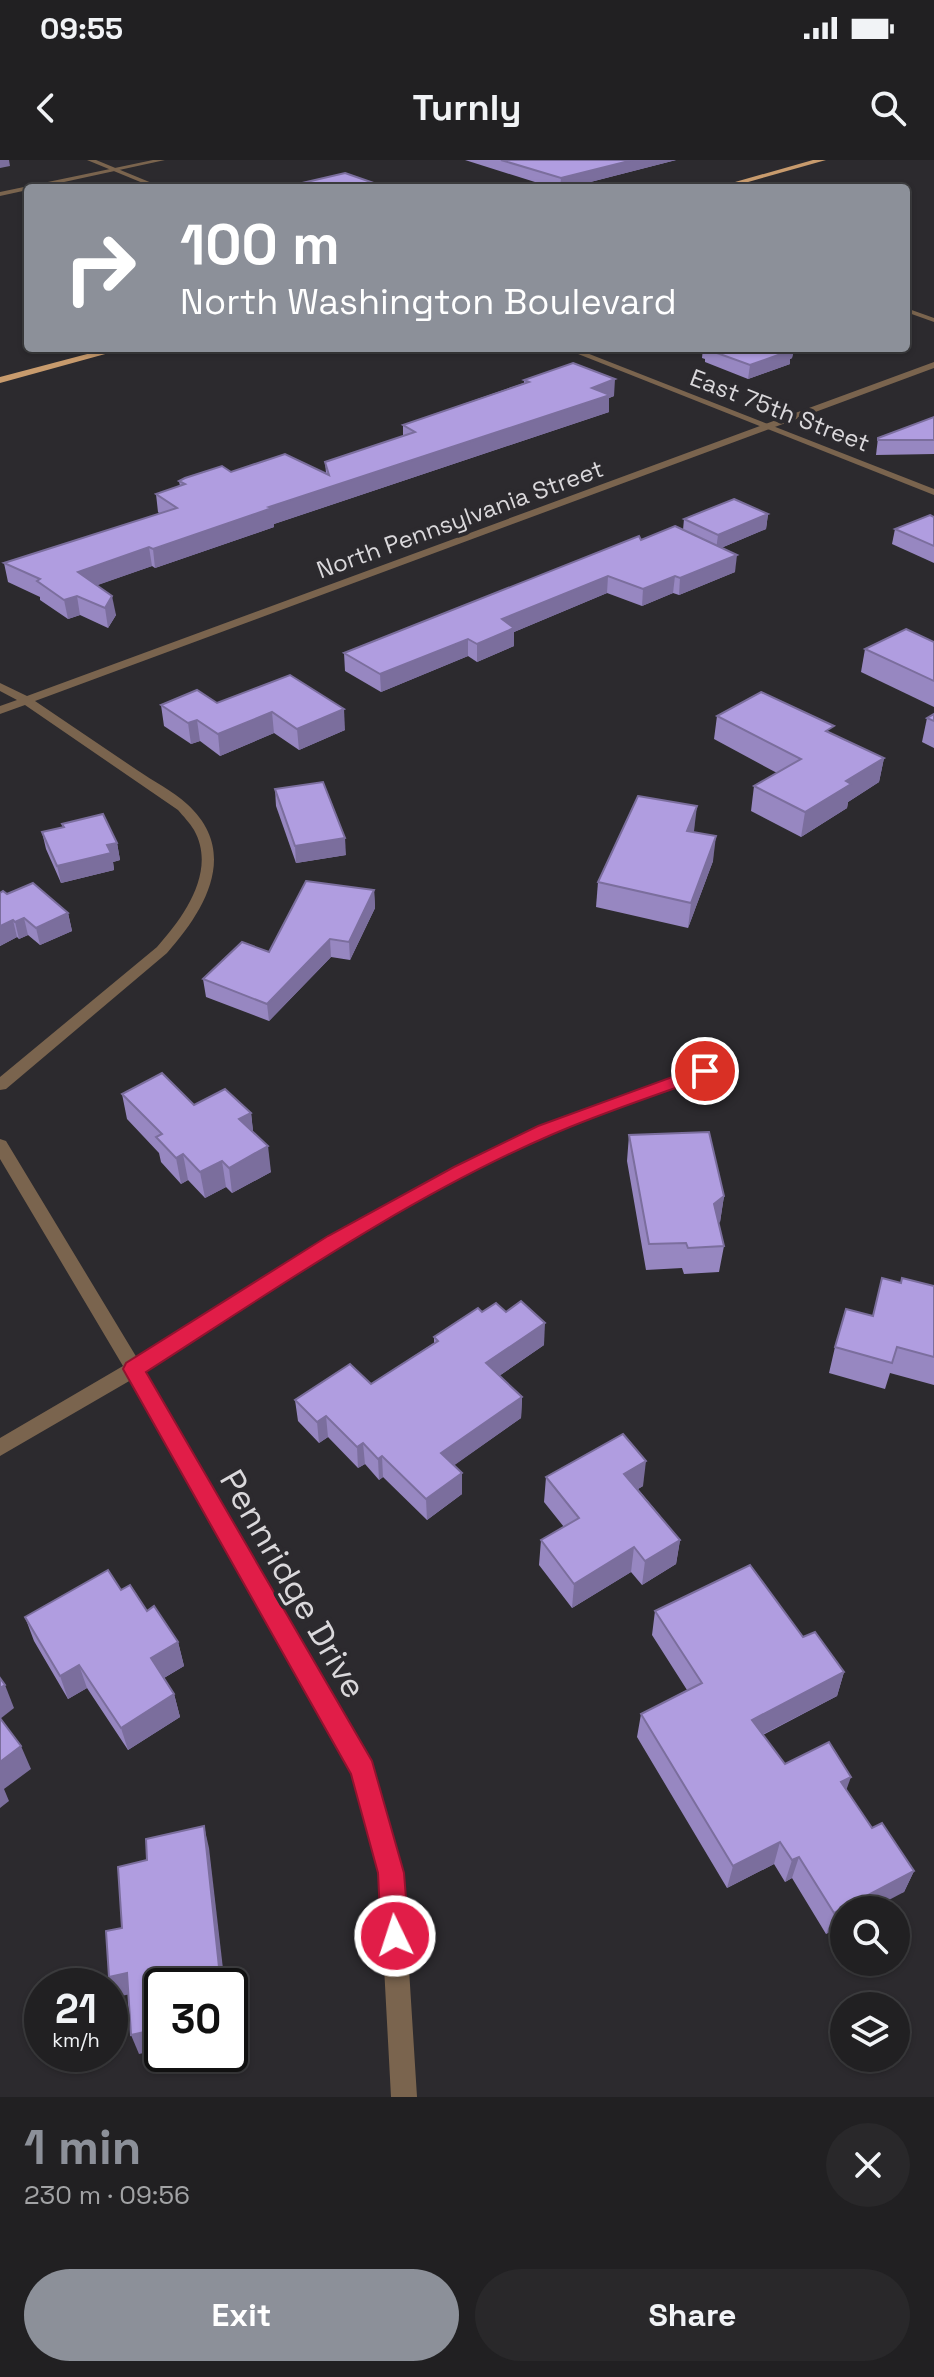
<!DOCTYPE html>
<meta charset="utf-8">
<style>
:root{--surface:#212022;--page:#29282a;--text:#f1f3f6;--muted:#a2a3a5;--line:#3e3e40;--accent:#8c9099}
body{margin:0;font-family:"Space Grotesk",sans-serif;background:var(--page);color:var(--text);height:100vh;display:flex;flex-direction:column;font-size:30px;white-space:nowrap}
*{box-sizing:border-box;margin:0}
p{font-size:26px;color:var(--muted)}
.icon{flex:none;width:44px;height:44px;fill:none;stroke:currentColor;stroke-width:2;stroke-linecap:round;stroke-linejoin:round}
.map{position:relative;height:1937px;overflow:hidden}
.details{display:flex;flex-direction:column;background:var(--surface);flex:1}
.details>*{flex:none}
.top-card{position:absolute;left:24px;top:24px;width:886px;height:168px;border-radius:8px;box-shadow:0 2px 6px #0004,0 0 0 2px var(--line);background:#8c9099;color:#fff;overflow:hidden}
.controls{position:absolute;left:830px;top:1736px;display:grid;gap:16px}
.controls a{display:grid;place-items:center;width:80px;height:80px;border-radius:50%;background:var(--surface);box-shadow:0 2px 6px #0004,0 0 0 2px var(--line);font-size:40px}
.speed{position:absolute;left:24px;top:1808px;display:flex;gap:16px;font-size:40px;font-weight:700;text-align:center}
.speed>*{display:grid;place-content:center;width:104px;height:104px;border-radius:50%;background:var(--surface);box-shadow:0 2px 6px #0004,0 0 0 2px var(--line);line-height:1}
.speed small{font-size:20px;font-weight:400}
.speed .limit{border:4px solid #111;border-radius:12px;background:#fff;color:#111}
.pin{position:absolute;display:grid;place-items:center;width:68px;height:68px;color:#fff;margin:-34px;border:4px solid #fff;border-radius:50%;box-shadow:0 2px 8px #0007}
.me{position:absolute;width:88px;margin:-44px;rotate:356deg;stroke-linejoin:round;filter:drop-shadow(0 0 6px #0008)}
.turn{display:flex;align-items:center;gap:28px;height:168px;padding:0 24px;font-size:36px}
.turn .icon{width:104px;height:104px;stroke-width:2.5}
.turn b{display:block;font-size:56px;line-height:68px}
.round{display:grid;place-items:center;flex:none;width:84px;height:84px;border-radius:42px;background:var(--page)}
.head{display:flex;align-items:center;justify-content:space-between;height:136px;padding:0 24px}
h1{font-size:48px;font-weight:800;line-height:60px;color:var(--accent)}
.primary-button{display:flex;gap:16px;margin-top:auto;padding:16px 24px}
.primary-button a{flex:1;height:92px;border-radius:48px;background:var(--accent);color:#fff;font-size:32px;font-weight:800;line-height:92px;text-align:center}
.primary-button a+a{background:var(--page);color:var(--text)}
.status{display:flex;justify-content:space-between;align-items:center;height:56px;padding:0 40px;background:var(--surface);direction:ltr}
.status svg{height:22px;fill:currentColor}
header{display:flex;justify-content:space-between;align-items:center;height:104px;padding:0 24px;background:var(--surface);font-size:36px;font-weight:800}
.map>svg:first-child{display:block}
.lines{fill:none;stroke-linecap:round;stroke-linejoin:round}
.service{fill:#7a644e;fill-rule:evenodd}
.minor{fill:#7a644e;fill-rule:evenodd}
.tertiary{fill:#7a644e;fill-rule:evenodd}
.primary{fill:#c89b6d;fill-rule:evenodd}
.wall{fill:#9787c1}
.shaded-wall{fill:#7b6e9d}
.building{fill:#b09de0;stroke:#7b6e9d;stroke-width:2}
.route{fill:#e11d48;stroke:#92132f;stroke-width:2}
.labels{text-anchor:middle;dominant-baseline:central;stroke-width:8;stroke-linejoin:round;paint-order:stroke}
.far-street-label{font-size:24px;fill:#dad8db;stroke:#2c2a2e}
.near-street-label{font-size:34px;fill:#dad8db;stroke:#2c2a2e}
</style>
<div class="status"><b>09:55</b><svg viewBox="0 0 49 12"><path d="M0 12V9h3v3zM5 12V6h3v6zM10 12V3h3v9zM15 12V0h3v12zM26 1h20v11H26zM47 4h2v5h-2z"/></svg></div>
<header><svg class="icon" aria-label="back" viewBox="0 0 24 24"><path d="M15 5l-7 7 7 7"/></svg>Turnly<svg class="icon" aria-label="search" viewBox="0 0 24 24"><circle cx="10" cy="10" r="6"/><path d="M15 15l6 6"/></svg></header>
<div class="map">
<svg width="934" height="1937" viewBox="0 0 934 1937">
<rect width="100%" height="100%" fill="#2c2a2e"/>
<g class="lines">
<polygon class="service" points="906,148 934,158 934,162 906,152"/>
<g class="minor">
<polygon points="153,0 165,0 0,36 0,32"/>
<path d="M934 202V208L35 541C69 564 103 587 137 610 153 621 173 631 187 644 240 692 205 750 167 793L6 929 0 930V917L157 787C184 757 217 711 194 670 190 663 183 656 178 650L25 545 0 554V546L17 540 0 531V523L27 536Z"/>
<path d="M705 906 710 907 713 911 710 915C657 934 602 951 550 974 407 1037 276 1127 145 1211L374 1610 403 1713 417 1937H391L379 1713 353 1614 131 1220 0 1296V1278L123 1206 0 999V979L6 981 137 1198 329 1077 454 1008 539 966Z"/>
</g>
<g class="tertiary">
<polygon points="87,0 96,0 164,28 155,28"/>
<polygon points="563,188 574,188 934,329 934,335"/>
</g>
<g class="primary">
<polygon points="813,0 826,0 727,28 714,28"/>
<polygon points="110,188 127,188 0,223 0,217"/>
</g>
</g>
<g class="wall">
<polygon points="465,0 676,0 567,28 554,28"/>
<polygon points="703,188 794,188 792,198 790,199 790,204 748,219 705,202 705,199 702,198"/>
<polygon points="524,220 614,236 609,238 609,252 274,364 274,367 155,408 152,406 97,425 116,455 108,468 80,455 68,459 40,440 40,437 8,422 4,403 160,354 158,352 156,334 180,326 179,321 231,312 326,313 325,302 403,276 403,265 524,223"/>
<polygon points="934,257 934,294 876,295 878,278"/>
<polygon points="768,354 766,369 721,388 735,412 679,435 673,433 642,446 607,433 514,472 514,486 477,502 468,496 381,532 345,511 344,493 641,380 683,370 684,359"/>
<polygon points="934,357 934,403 892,384 895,369"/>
<polygon points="934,482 934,547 861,512 865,489"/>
<polygon points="290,515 345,570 299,590 274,573 220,596 200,581 191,584 164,566 161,545 217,543"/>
<polygon points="934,554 934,588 922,582 927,558"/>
<polygon points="717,556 833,574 884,598 879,622 848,642 847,648 801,677 751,651 754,626 777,613 714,579"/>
<polygon points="275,629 346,695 296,703 276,646"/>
<polygon points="62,664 117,683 120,700 113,702 114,710 61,723 46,689 42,672 63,667"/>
<polygon points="694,672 713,701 688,768 596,747 598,722"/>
<polygon points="374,730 375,748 350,800 331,797 269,861 206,837 203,819 269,792"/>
<polygon points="0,733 68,753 72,771 40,785 28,775 19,779 17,777 0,786"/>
<polygon points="122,934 251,953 253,972 271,1012 232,1033 226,1027 205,1038 188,1020 181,1024 161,1002 159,993 127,959"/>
<polygon points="629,975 724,1036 720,1062 718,1063 724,1086 719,1112 684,1114 682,1108 646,1110 627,1001"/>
<polygon points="901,1123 934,1126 934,1225 890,1213 885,1229 829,1213 835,1187 872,1156"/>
<polygon points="482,1152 544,1185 499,1216 522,1237 521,1258 454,1305 462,1334 427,1360 383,1317 379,1320 365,1304 358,1308 328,1277 319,1283 298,1261 295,1240 371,1224 434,1183 434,1177"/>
<polygon points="546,1317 643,1326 638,1329 680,1380 676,1404 642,1425 631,1412 572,1448 539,1405 541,1380 564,1367 544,1342"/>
<polygon points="121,1430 147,1451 178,1482 184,1506 164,1518 174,1534 180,1557 128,1590 87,1528 68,1539 34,1481 25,1457"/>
<polygon points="655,1451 803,1477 844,1512 837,1536 763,1575 785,1604 846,1630 872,1668 914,1711 904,1732 844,1750 844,1764 826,1774 792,1718 785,1722 774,1704 727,1728 637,1577 641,1554 687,1530 652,1475"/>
</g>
<g class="shaded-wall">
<polygon points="0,0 9,0 10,6 0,8"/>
<polygon points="633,0 676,0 567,28 560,28 561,18"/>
<polygon points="785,188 794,188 792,198 790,199 790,204 748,219 750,205"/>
<polygon points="615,219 614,236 609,238 609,252 274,364 274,367 155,408 153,389"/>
<polygon points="768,354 766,369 716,390 718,375"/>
<polygon points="149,387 152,406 81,431 78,412"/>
<polygon points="737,395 735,412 679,435 680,418"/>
<polygon points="608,416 607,433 514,472 514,486 477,502 477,484 502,459"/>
<polygon points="675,416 673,433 642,446 643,429"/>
<polygon points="77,436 80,455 68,459 64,440"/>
<polygon points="112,436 116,455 108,468 105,448"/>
<polygon points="468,479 468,496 381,532 380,514"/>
<polygon points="344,549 345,570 299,590 297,569"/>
<polygon points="272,552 274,573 220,596 218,574"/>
<polygon points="197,560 200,581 191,584 188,563"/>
<polygon points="884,598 879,622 848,642 847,648 801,677 805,652 846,621"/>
<polygon points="697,646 694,671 684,695 687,671"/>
<polygon points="716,676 713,701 688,768 691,743"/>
<polygon points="345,678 346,695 296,703 295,686"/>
<polygon points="117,683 120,700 113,702 114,710 61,723 57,706 107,685"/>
<polygon points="374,730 375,748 350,800 349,782"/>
<polygon points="68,753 72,771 40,785 36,768"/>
<polygon points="24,758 28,775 19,779 15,762"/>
<polygon points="13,760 17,777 0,786 0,766"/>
<polygon points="330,779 331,797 269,861 267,844"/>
<polygon points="251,953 254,979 239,959"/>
<polygon points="268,986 271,1012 232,1033 229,1008"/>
<polygon points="183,994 188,1020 181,1024 176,998"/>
<polygon points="222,1001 226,1027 205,1038 200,1012"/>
<polygon points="724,1036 720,1062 710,1069 714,1044"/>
<polygon points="545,1163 544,1185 486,1225 486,1203"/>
<polygon points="522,1237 521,1258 442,1314 441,1293"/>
<polygon points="326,1256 328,1277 319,1283 317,1262"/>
<polygon points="363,1283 365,1304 358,1308 357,1287"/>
<polygon points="382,1296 383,1317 379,1320 378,1299"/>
<polygon points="646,1301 643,1326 622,1338 624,1314"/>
<polygon points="462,1313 462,1334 427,1360 426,1339"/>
<polygon points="680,1380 676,1404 642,1425 645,1401"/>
<polygon points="634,1387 631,1412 572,1448 574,1424"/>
<polygon points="178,1482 184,1506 157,1522 151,1498"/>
<polygon points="79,1505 87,1528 68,1539 60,1516"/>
<polygon points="844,1512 837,1536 746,1583 752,1560"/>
<polygon points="5,1525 14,1548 0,1559 0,1528"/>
<polygon points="174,1534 180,1557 128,1590 121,1568"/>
<polygon points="21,1586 31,1609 4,1629 9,1641 0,1648 0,1602"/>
<polygon points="851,1617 843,1639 841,1622"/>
<polygon points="204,1666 209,1688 225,1826 221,1826"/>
<polygon points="780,1682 774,1704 727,1728 733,1706"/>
<polygon points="799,1697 792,1718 785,1722 792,1700"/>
<polygon points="914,1711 904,1732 870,1750 844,1750 844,1764 826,1774 834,1753"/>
<polygon points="127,1813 135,1833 117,1837 109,1817"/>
<polygon points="162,1868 162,1889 139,1894 131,1875"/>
</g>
<g class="building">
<polygon points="501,0 633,0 561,18"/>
<polygon points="345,13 388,28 310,28 298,24"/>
<polygon points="708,188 785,188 792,190 750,205 706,189"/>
<polygon points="573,203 615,219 592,228 610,235 269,347 272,348 153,389 149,387 78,412 112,436 105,448 77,436 64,440 37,421 40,419 4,403 177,348 156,334 185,324 179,321 185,318 222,306 231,312 285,294 329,315 325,302 415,272 403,265 529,222 524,220"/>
<polygon points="934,257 934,280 878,280 878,278"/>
<polygon points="734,339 768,354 718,375 684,359"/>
<polygon points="930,355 934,357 934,386 895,369"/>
<polygon points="675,366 737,395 680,418 675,416 643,429 608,416 502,459 514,468 477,484 468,479 380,514 344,493 639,376 641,380"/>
<polygon points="906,469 934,482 934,521 865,489"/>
<polygon points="290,515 344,549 297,569 272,552 218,574 197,560 188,563 161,545 197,530 217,543"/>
<polygon points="761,532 834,566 826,571 884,598 846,621 851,624 805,652 754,626 801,599 717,556"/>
<polygon points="934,554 934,561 927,558"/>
<polygon points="323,622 345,678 295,686 275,629"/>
<polygon points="638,636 697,646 687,671 716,676 691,743 598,722"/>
<polygon points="103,654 117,683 107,685 111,693 57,706 42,672 64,667 62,664"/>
<polygon points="306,721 374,730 349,782 330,779 267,844 203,819 242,782 269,792"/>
<polygon points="33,723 68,753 36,768 24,758 15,762 13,760 0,766 0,733 3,731 7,734"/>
<polygon points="162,913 194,945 225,929 251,953 239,959 268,986 229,1008 222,1001 200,1012 183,994 176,998 156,977 162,974 122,934"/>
<polygon points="709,972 724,1036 714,1044 724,1086 688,1088 686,1083 649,1084 629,975"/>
<polygon points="882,1118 901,1123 902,1118 934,1126 934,1197 897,1187 892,1203 835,1187 846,1149 873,1156"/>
<polygon points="521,1141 545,1163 486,1203 522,1237 441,1293 462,1313 426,1339 382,1296 378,1299 363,1283 357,1287 326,1256 317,1262 295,1240 350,1204 371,1224 438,1181 434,1177 478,1148 482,1152 496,1143 506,1152"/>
<polygon points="623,1274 646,1301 624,1314 680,1380 645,1401 634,1387 574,1424 541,1380 579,1358 546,1317"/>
<polygon points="750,1405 803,1477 815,1472 844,1512 752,1560 785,1604 829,1582 851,1617 841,1622 872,1668 882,1663 914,1711 834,1753 799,1697 792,1700 780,1682 733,1706 641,1554 702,1523 655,1451"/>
<polygon points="108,1410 121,1430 130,1425 147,1451 154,1446 178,1482 151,1498 174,1534 121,1568 79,1505 60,1516 25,1457"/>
<polygon points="0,1518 5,1525 0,1528"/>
<polygon points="0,1558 21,1586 0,1602"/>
<polygon points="204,1666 221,1826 162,1826 162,1868 131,1875 127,1813 109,1817 106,1771 122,1768 118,1707 147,1700 146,1679"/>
</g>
<path class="route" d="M705 905 714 911 711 915C658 935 603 952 551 975 408 1037 277 1128 146 1212L372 1601 404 1713 409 1776 405 1785 395 1789 385 1785 381 1776 378 1713 351 1614 123 1209 126 1203 328 1076 454 1007 538 966Z"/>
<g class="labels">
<g class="far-street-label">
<text transform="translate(780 250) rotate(21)">East 75th Street</text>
<text transform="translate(460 359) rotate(-20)">North Pennsylvania Street</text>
</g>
<g class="near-street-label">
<text transform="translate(293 1424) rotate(60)">Pennridge Drive</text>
</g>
</g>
</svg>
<div class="controls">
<a><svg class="icon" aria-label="search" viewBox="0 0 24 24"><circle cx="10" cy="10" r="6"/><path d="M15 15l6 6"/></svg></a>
<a><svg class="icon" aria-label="layers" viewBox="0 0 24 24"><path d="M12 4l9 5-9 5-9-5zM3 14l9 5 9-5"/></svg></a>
</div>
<div class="speed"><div>21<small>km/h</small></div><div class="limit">30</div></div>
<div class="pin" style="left:705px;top:911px;background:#d93025"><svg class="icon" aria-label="arrive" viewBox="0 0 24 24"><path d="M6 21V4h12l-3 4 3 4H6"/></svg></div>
<svg class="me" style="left:395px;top:1776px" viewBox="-20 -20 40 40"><circle r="17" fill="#e11d48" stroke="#fff" stroke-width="3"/><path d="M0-11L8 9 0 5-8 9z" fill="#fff"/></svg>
<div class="top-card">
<div class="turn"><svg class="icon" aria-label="right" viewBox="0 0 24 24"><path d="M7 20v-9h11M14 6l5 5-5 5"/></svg><div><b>100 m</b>North Washington Boulevard</div></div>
</div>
</div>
<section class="details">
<div class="head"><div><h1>1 min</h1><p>230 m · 09:56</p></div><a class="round"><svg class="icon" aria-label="close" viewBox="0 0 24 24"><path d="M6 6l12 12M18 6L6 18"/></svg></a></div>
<div class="primary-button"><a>Exit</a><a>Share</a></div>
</section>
